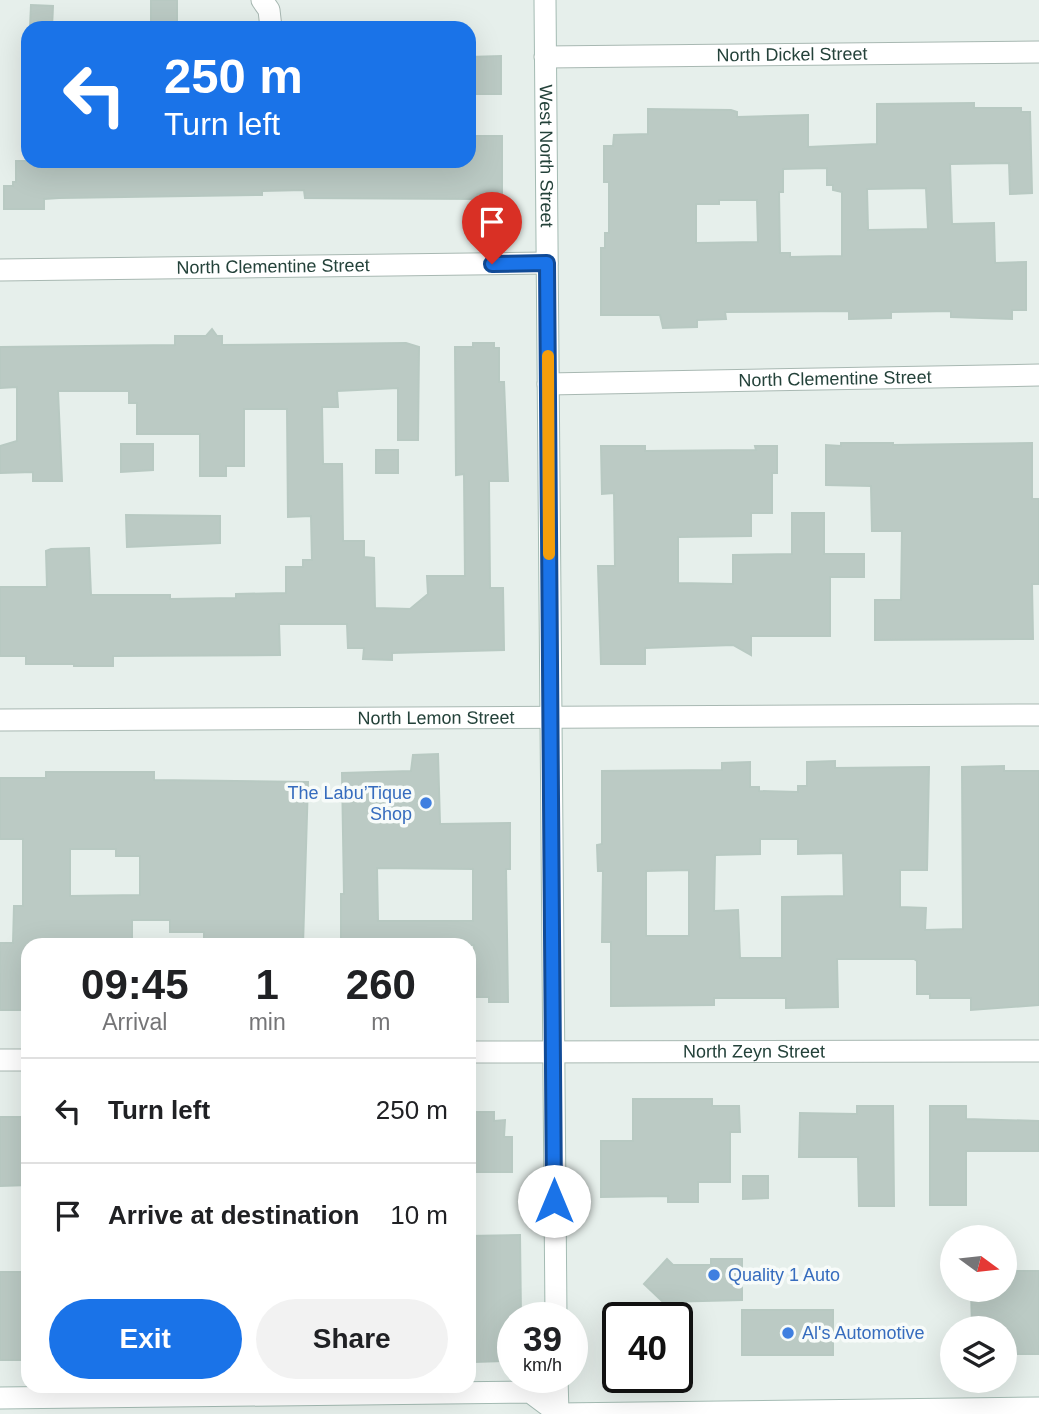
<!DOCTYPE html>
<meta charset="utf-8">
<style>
:root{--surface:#fff;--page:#f2f2f2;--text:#202124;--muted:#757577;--line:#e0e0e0;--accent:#1a73e8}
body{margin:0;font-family:Arial,sans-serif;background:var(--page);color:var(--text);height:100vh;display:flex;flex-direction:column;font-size:26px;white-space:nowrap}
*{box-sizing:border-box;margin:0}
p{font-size:23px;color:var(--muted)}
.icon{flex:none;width:38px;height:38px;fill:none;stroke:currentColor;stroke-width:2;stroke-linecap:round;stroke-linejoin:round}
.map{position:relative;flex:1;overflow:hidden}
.panel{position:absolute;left:21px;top:938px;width:455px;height:455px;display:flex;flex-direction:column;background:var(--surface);border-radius:21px;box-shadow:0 7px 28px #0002}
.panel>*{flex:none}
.guide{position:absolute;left:21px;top:21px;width:455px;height:147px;border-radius:21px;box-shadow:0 7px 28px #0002;background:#1a73e8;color:#fff;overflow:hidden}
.needle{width:46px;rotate:105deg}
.controls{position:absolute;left:940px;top:1225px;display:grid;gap:14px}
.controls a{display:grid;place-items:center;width:77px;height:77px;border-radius:50%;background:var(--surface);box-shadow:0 7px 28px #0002;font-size:35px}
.speed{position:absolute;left:497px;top:1302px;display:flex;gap:14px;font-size:35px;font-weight:700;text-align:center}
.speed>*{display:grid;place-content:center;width:91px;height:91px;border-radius:50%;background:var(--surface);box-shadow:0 7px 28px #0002;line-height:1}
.speed small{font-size:18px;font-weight:400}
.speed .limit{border:4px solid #111;border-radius:10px;background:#fff;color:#111}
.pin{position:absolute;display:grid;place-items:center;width:60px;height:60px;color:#fff;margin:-72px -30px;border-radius:50% 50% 50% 0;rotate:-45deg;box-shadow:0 0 7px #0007}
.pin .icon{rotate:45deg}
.me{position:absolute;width:77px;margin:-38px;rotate:0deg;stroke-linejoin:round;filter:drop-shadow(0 0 5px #0008)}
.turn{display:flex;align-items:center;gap:24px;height:147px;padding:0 28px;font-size:32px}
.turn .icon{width:91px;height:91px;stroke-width:2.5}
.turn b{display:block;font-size:49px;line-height:60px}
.eta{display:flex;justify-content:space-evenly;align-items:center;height:119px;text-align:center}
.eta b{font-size:42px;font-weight:800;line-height:49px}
.action{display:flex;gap:14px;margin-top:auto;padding:14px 28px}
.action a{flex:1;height:80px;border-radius:42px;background:var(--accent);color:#fff;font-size:28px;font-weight:800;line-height:80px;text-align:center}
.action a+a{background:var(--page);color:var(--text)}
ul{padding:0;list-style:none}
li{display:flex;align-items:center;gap:21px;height:105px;padding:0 28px;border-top:2px solid var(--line)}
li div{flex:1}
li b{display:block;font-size:26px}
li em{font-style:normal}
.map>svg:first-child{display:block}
.building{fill:#bbcac4;stroke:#b8c9c2;stroke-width:2;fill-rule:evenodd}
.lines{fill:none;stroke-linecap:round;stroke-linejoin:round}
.street-casing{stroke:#a8b8b2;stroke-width:23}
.secondary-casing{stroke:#a4bbb3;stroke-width:23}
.street{stroke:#fff;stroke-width:21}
.secondary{stroke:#fff;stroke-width:21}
.route-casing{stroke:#114b97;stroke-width:18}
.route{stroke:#1a73e8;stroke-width:12}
.slow{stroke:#f59e0b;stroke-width:12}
.shop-dot{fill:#3f7fe0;stroke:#f7fbf9;stroke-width:2.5}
.labels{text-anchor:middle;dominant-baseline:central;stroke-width:7;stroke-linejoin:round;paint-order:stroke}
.street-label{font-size:18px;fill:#24423a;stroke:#f7fbf9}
.shop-label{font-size:18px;fill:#366cbe;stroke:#f7fbf9;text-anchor:start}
</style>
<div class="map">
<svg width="1039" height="1414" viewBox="0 0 1039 1414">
<rect width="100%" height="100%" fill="#e6efeb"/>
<g class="building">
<rect x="151" y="0" width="26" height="28"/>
<polygon points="31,5 53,6 52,28 30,28"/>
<polygon points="501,56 501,94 469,94 469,57"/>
<path d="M974 103V108H1021V112H1030L1032 193 1010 194 1009 163 950 164 952 224 994 223 995 263 1026 262V310H1012V319L951 317V311L891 312V318L849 319V311L725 312 726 319 697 320V327L663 328 660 315H601V248H605V233H609V182H604V146H613L614 135 648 134V109L731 110 737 112V117L808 115V147L877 144V104ZM827 168V185H833V190L842 192V256L790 257V253H780L779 192H783V169ZM926 188 928 229 868 230 867 189ZM719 200H757L758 242 696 243V204H719Z"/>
<polygon points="469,136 502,136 502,194 477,194 477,199 305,198 304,190 262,191 262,195 59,198 44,199 44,209 4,209 4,186 13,186 13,182 16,182 16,161 469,161"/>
<polygon points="212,329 217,336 222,336 222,345 406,343 419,347 418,440 398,440 398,388 337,391 338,407 322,407 323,464 342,464 343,541 364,541 364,557 374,558 375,608 410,609 428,594 427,576 465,576 464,474 456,475 455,347 473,347 473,343 494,343 494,348 499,348 499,382 504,382 508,481 489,481 490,588 503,588 504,650 392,653 392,660 363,659 364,648 348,648 347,624 279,624 280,655 113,656 113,666 74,666 74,664 26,664 26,656 0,656 0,587 47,587 46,551 51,549 89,548 91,595 170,595 170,599 236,598 236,594 286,593 286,567 303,567 303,560 312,560 311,516 288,517 287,409 244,409 244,466 226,466 226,476 200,476 200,434 137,434 137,403 129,403 129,391 58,391 62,481 33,481 33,472 0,473 0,446 17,441 17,387 0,388 0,347 175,345 175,336 206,336"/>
<polygon points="841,443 893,443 893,445 1032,443 1032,499 1039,499 1039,584 1032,584 1033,639 875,640 875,600 901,600 902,531 872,531 871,486 826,485 826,445 841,446"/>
<polygon points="121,444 153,444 153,470 121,472"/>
<polygon points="601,446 645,446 645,451 756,450 755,446 777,446 777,473 772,473 772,513 751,513 751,536 678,537 678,583 733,584 733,555 792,554 792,513 824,513 824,554 864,554 864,577 830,577 830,636 751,636 751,655 733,645 645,648 645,664 601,664 598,566 615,566 614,493 602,494"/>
<rect x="376" y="450" width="22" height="23"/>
<polygon points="126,515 220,516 220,543 127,547"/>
<path d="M438 754 440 824 510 823V869H506L508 1002H489V997H475L474 945H341V894H344L342 773 411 771 413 755ZM377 868 473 869V921H378Z"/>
<path d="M835 761V768L929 767 927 870H900V907L926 908 925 930 963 929 962 767 1004 766V771H1039V1005L971 1010V998H930V994H917V961L914 959H837L838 1007 786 1008V998H714V1005L611 1006V942H602L603 871H598L597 845 602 844V771L722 770V763L750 762V787H759V791L798 792V786H807V762ZM760 839H798V854L843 853 844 896 782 897V958H740L738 910 714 911 715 855 760 854ZM689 870V936H646V871Z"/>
<path d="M46 772H154V780L308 782 303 945H204V932H170V920H132V945H28V1010H0V943H13L14 906H23V839H0V778H46ZM70 849H116V856H140V895L70 896Z"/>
<polygon points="633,1099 712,1099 712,1106 739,1106 740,1132 730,1132 730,1182 698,1182 698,1202 668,1202 668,1196 601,1197 601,1141 633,1141"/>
<polygon points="857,1106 893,1106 894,1206 859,1206 858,1157 799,1157 800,1113 857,1114"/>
<polygon points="930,1106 966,1106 966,1119 1039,1121 1039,1151 966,1151 966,1205 930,1205"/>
<polygon points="475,1112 494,1112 494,1121 505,1120 504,1137 512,1137 512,1172 469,1172 469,1120 475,1120"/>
<polygon points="0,1117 27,1117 28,1185 0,1186"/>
<polygon points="743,1176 768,1176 768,1198 743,1199"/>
<polygon points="520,1235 521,1318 513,1318 513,1355 504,1361 474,1362 474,1271 469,1271 469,1236"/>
<polygon points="667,1259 673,1265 711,1265 711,1259 742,1259 742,1300 663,1302 644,1284"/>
<polygon points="1004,1271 1039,1271 1039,1354 1004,1354 1004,1328 972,1328 971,1290 1004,1290"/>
<rect x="0" y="1272" width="28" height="88"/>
<rect x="742" y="1310" width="91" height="45"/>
</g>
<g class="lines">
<g class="street-casing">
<g id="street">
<polyline points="262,0 269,10 271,28"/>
<path id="s1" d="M545 57 1039 52"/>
<path id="s2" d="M0 270 547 263"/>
<path id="s3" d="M548 384 1039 375"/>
<path id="s4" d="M0 720 1039 715"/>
<path id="s5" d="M469 1052 1039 1051"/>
<polyline points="0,1060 28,1060"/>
</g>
</g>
<g class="secondary-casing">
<g id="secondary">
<path id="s6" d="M545 0 556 1318"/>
<polyline points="557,1377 558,1413"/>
<polyline points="0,1398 530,1392 558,1413"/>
<polyline points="557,1414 1039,1408"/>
</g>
</g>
<use href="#street" class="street"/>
<use href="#secondary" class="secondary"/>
</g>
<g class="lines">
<g class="route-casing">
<polyline id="route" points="492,264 547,263 554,1201"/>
</g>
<use href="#route" class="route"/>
<polyline class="slow" points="548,356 549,554"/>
</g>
<g class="shop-dot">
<circle cx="426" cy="803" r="7"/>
<circle cx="714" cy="1275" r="7"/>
<circle cx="788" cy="1333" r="7"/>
</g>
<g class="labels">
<g class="street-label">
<text stroke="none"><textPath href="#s1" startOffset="247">North Dickel Street</textPath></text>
<text stroke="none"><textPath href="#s6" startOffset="156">West North Street</textPath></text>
<text stroke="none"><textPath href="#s2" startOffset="273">North Clementine Street</textPath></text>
<text stroke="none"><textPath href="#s3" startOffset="287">North Clementine Street</textPath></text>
<text stroke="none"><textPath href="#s4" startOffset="436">North Lemon Street</textPath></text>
<text stroke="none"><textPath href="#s5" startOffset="285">North Zeyn Street</textPath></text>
</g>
<g class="shop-label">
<text x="412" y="793" text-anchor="end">The Labu’Tique<tspan x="412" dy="21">Shop</tspan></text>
<text x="728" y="1275">Quality 1 Auto</text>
<text x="802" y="1333">Al's Automotive</text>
</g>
</g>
</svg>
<div class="controls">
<a><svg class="needle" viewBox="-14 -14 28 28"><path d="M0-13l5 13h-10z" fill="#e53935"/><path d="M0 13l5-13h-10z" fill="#757577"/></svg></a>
<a><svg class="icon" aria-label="layers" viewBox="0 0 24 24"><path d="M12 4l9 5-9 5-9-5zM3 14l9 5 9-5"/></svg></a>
</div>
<div class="speed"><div>39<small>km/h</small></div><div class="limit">40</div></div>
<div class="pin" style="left:492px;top:264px;background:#d93025"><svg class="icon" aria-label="arrive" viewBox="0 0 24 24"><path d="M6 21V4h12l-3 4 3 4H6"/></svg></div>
<svg class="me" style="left:554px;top:1201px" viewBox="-20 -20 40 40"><circle r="19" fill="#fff"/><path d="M0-13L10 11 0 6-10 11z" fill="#1a73e8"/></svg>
<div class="guide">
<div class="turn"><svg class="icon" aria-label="left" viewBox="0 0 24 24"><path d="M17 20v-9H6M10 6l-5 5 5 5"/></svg><div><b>250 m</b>Turn left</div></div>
</div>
<section class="panel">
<div class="eta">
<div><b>09:45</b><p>Arrival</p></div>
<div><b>1</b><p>min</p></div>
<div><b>260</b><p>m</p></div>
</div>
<ul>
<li><svg class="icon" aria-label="left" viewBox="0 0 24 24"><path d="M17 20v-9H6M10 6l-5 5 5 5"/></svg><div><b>Turn left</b></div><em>250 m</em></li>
<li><svg class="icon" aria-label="arrive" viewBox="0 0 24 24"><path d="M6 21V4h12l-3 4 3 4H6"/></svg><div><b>Arrive at destination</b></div><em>10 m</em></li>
</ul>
<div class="action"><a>Exit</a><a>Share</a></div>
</section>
</div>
